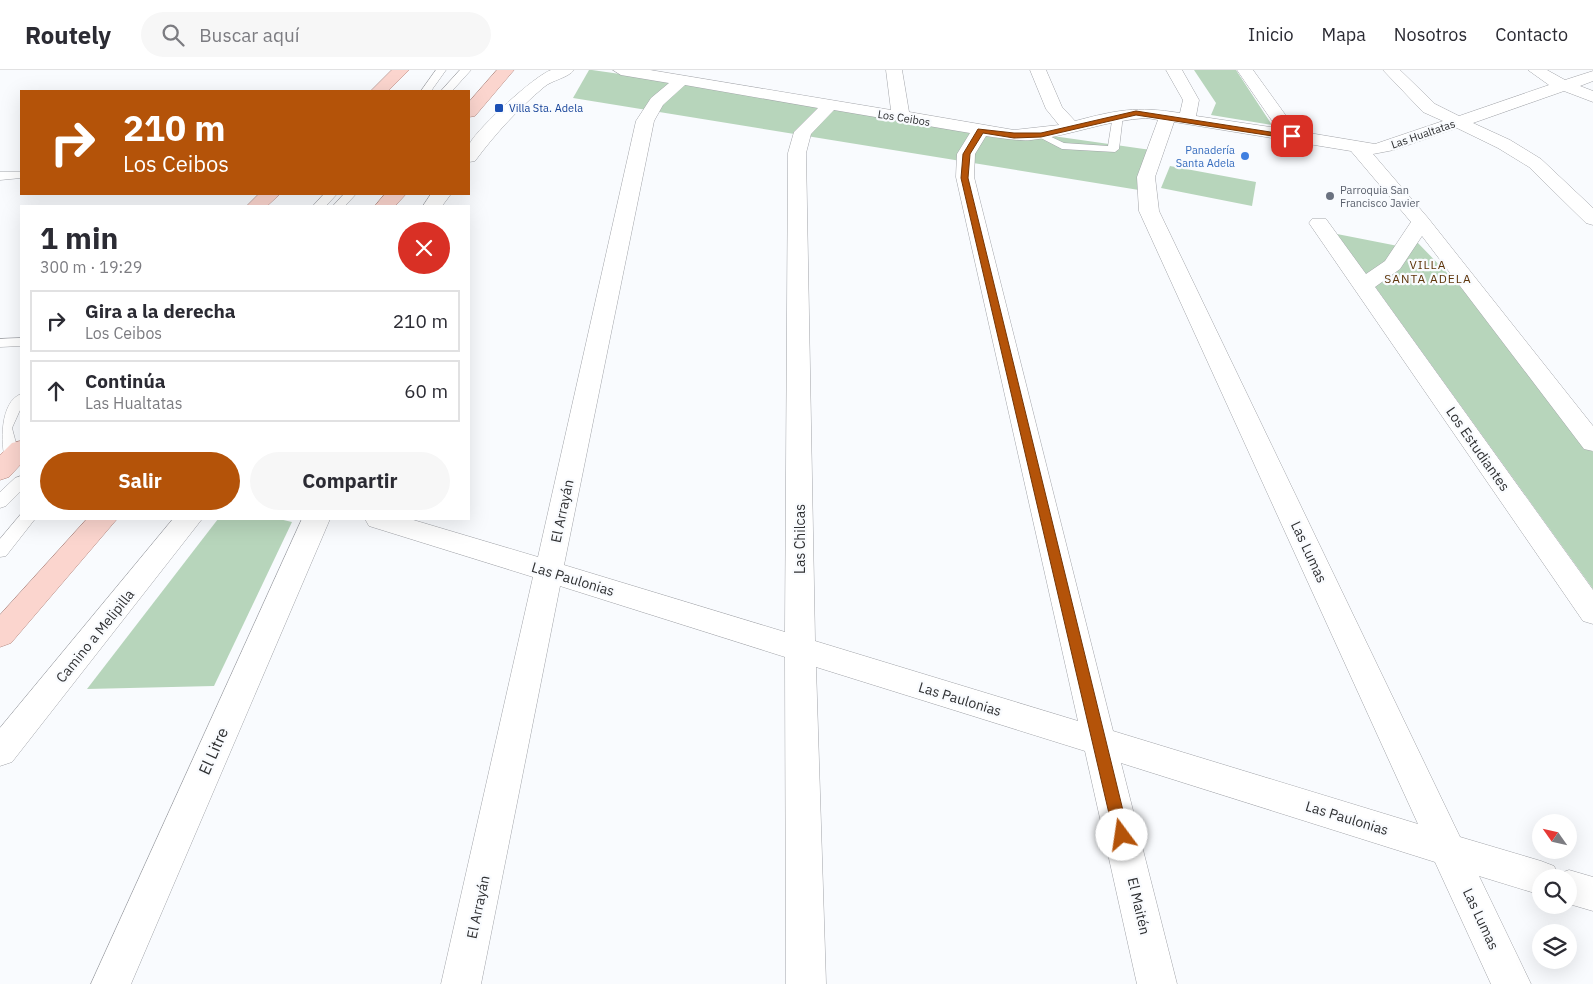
<!DOCTYPE html>
<html lang="es">
<meta charset="utf-8">
<style>
:root{--surface:#fff;--page:#f7f7f7;--text:#2b2b33;--muted:#7c7c81;--line:#e1e1e2;--accent:#b45309}
body{margin:0;font-family:"IBM Plex Sans",sans-serif;background:var(--page);color:var(--text);height:100vh;display:flex;flex-direction:column;font-size:19px;white-space:nowrap}
*{box-sizing:border-box;margin:0}
p{font-size:16px;color:var(--muted)}
.icon{flex:none;width:28px;height:28px;fill:none;stroke:currentColor;stroke-width:2;stroke-linecap:round;stroke-linejoin:round}
.map{position:relative;flex:1;overflow:hidden}
.drawer{position:absolute;left:20px;top:135px;width:450px;height:315px;display:flex;flex-direction:column;background:var(--surface);border-radius:0px;box-shadow:0 5px 20px #0002}
.drawer>*{flex:none}
.guide{position:absolute;left:20px;top:20px;width:450px;height:105px;border-radius:0px;box-shadow:0 5px 20px #0002;background:#b45309;color:#fff;overflow:hidden}
.needle{width:32px;rotate:304deg}
.controls{position:absolute;left:1532px;top:744px;display:grid;gap:10px}
.controls a{display:grid;place-items:center;width:45px;height:45px;border-radius:50%;background:var(--surface);box-shadow:0 5px 20px #0002;font-size:25px}
.pin{position:absolute;display:grid;place-items:center;width:42px;height:42px;color:#fff;margin:-21px;border-radius:10px;box-shadow:0 2px 8px #0006}
.me{position:absolute;width:55px;margin:-28px;rotate:346deg;stroke-linejoin:round;filter:drop-shadow(0 0 4px #0008)}
.turn{display:flex;align-items:center;gap:18px;height:105px;padding:0 20px;font-size:22px}
.turn .icon{width:65px;height:65px;stroke-width:2.5}
.turn b{display:block;font-size:35px;line-height:42px}
.round{display:grid;place-items:center;flex:none;width:52px;height:52px;border-radius:26px;background:var(--page)}
.headline{display:flex;align-items:center;justify-content:space-between;height:85px;padding:0 20px}
h1{font-size:30px;font-weight:700;line-height:38px}
.cta{display:flex;gap:10px;margin-top:auto;padding:10px 20px}
.cta a{flex:1;height:58px;border-radius:30px;background:var(--accent);color:#fff;font-size:20px;font-weight:700;line-height:58px;text-align:center}
.cta a+a{background:var(--page);color:var(--text)}
ul{padding:0;list-style:none}
li{display:flex;align-items:center;gap:15px;height:62px;margin:0 10px 8px;padding:0 10px;border:2px solid var(--line);border-radius:0px}
li div{flex:1}
li b{display:block;font-size:19px}
li em{font-style:normal}
header{display:flex;align-items:center;gap:30px;box-sizing:border-box;height:70px;padding:0 25px;background:var(--surface);border-bottom:1px solid var(--line)}
header strong{font-size:24px}
nav{display:flex;gap:28px;margin-inline-start:auto;font-size:18px}
.search{width:350px;height:45px;background:var(--page);display:flex;align-items:center;gap:12px;box-sizing:border-box;padding:0 18px;border-radius:28px;color:var(--muted);font-size:19px}
.map>svg:first-child{display:block}
.green{fill:#b7d5bb}
.lines{fill:none;stroke-linecap:round;stroke-linejoin:round}
.service-casing{stroke:#a2a4a9;stroke-width:1}
.minor-casing{stroke:#a2a4a9;stroke-width:1}
.primary-casing{stroke:#b28982;stroke-width:1}
.service{fill:#fff;fill-rule:evenodd}
.minor{fill:#fff;fill-rule:evenodd}
.primary{fill:#fbd5ce;fill-rule:evenodd}
.route{fill:#b45309;stroke:#753606}
.transit-dot{fill:#1a4fb4;stroke:#f9fbfe;stroke-width:2}
.shop-dot{fill:#3f7fe0;stroke:#f9fbfe;stroke-width:2}
.worship-dot{fill:#6b7280;stroke:#f9fbfe;stroke-width:2}
.labels{text-anchor:middle;dominant-baseline:central;stroke-width:4.5;stroke-linejoin:round;paint-order:stroke}
.far-transit-label{font-size:11px;fill:#164399;stroke:#f9fbfe;text-anchor:start}
.far-street-label{font-size:11px;fill:#2f3032;stroke:#f9fbfe}
.far-shop-label{font-size:11px;fill:#366cbe;stroke:#f9fbfe;text-anchor:end}
.far-worship-label{font-size:11px;fill:#5b616d;stroke:#f9fbfe;text-anchor:start}
.far-neighbourhood-label{font-size:12px;letter-spacing:1px;fill:#5e350a;stroke:#f9fbfe}
.street-label{font-size:14px;fill:#2f3032;stroke:#f9fbfe}
.near-street-label{font-size:16px;fill:#2f3032;stroke:#f9fbfe}
</style>
<header>
<strong>Routely</strong>
<div class="search"><svg class="icon" aria-label="search" viewBox="0 0 24 24"><circle cx="10" cy="10" r="6"/><path d="M15 15l6 6"/></svg>Buscar aquí</div>
<nav><a>Inicio</a><a>Mapa</a><a>Nosotros</a><a>Contacto</a></nav>
</header>
<div class="map">
<svg width="1593" height="914" viewBox="0 0 1593 914">
<rect width="100%" height="100%" fill="#f9fbfe"/>
<g class="green">
<polygon points="589,0 592,0 1158,81 1145,121 573,28"/>
<polygon points="1194,0 1236,0 1272,55 1211,45 1216,33"/>
<polygon points="1170,96 1256,112 1252,136 1161,118"/>
<polygon points="1337,164 1398,176 1416,171 1482,239 1593,382 1593,519"/>
<polygon points="218,449 279,449 292,452 214,616 87,619"/>
</g>
<g class="lines">
<g class="service-casing">
<g id="service">
<polygon points="436,0 446,0 431,21 421,21"/>
<polygon points="460,0 471,0 452,21 441,21"/>
<polygon points="1118,42 1123,45 1119,79 1115,82 1062,79 1035,65 1041,62 1064,73 1108,76 1113,45"/>
<polygon points="0,102 21,102 21,108 0,110"/>
<polygon points="324,124 337,124 326,136 313,136"/>
<polygon points="344,124 356,124 345,136 333,136"/>
<polygon points="21,268 21,276 0,277 0,269"/>
<path d="M21 324V338L12 358 20 388 18 392H6C0 374 0 331 21 324Z"/>
<polygon points="21,406 21,421 6,436 0,438 0,422 15,408"/>
<polygon points="21,444 21,449 35,449 6,486 0,487 0,469"/>
</g>
</g>
<g class="minor-casing">
<g id="minor">
<path d="M551 0H574C568 8 552 10 544 17 519 38 495 64 475 91L469 92C469 87 467 78 470 73 479 57 534 6 551 0Z"/>
<path d="M613 0H650L891 40 886 0H902L909 42 1014 60 1059 55 1046 39 1030 0H1046L1062 37 1075 51C1117 40 1136 36 1180 43L1183 30 1166 0H1182L1199 30 1196 46 1277 58 1237 0H1253L1297 61 1375 74 1443 51 1423 42 1383 0H1400L1435 34 1459 46 1549 15 1528 0H1547L1565 10 1593 1V11L1580 16 1593 21V32L1564 21 1473 53 1510 70 1541 89 1593 138V155L1586 153 1529 97 1498 78 1457 58 1394 80 1373 84 1428 148 1593 356V381L1584 379 1422 166 1400 199 1375 217 1593 520V554L1583 551 1309 153 1312 149H1326L1366 204 1385 191 1411 152 1351 81 1174 52 1155 107 1159 141 1460 767 1541 791 1554 796 1558 804 1569 800 1593 807V841L1569 834V808H1541V825L1479 806 1531 914H1491L1435 792 1121 693 1177 914H1137L1085 681 816 597 826 914H786L785 587 560 516 481 914H441L533 507 369 456 365 449H410L538 487 636 51 651 28 669 13 621 5ZM685 15 818 38 794 62 788 83 785 562 564 495 654 51 663 35ZM834 40 970 63 957 84 956 107 1078 651 815 571 806 83 811 64ZM1147 48 1158 50 1137 107 1139 141 1418 754 1113 661 974 107 975 84 986 66C1001 68 1016 71 1031 70 1071 66 1106 50 1147 48Z"/>
<polygon points="431,124 451,124 442,136 423,136"/>
<polygon points="173,449 202,449 12,692 0,696 0,658"/>
<polygon points="302,449 330,449 131,914 91,914"/>
</g>
</g>
<g class="primary-casing">
<g id="primary">
<polygon points="392,0 409,0 388,21 371,21"/>
<polygon points="497,0 514,0 475,46 469,47 469,32"/>
<polygon points="259,124 280,124 267,136 247,136"/>
<polygon points="385,124 406,124 395,136 375,136"/>
<polygon points="21,371 21,394 9,407 0,410 0,385 12,373"/>
<polygon points="87,449 117,449 11,573 0,577 0,545"/>
</g>
</g>
<use href="#service" class="service"/>
<use href="#minor" class="minor"/>
<use href="#primary" class="primary"/>
</g>
<polygon class="route" points="1136,41 1296,66 1292,69 1136,45 1041,67 1014,68 983,63 970,84 968,108 1129,765 1127,769 1122,771 1116,769 1114,765 961,108 963,84 978,59 1014,63 1041,63"/>
<rect class="transit-dot" x="494" y="33" width="10" height="10" rx="2.5"/>
<circle class="shop-dot" cx="1245" cy="86" r="5"/>
<circle class="worship-dot" cx="1330" cy="126" r="5"/>
<g class="labels">
<g class="far-transit-label">
<text x="509" y="38">Villa Sta. Adela</text>
</g>
<g class="far-street-label">
<text transform="translate(904 48) rotate(9)">Los Ceibos</text>
<text transform="translate(1423 64) rotate(-19)">Las Hualtatas</text>
</g>
<g class="far-shop-label">
<text x="1235" y="80">Panadería<tspan x="1235" dy="13">Santa Adela</tspan></text>
</g>
<g class="far-worship-label">
<text x="1340" y="120">Parroquia San<tspan x="1340" dy="13">Francisco Javier</tspan></text>
</g>
<g class="far-neighbourhood-label">
<text x="1428" y="194">VILLA<tspan x="1428" dy="14">SANTA ADELA</tspan></text>
</g>
<g class="street-label">
<text transform="translate(1478 379) rotate(55)">Los Estudiantes</text>
<text transform="translate(562 441) rotate(-78)">El Arrayán</text>
<text transform="translate(800 469) rotate(-90)">Las Chilcas</text>
<text transform="translate(1309 482) rotate(65)">Las Lumas</text>
<text transform="translate(573 509) rotate(17)">Las Paulonias</text>
<text transform="translate(95 566) rotate(-51)">Camino a Melipilla</text>
<text transform="translate(960 629) rotate(17)">Las Paulonias</text>
<text transform="translate(1347 748) rotate(17)">Las Paulonias</text>
<text transform="translate(1139 836) rotate(77)">El Maitén</text>
<text transform="translate(478 837) rotate(-78)">El Arrayán</text>
<text transform="translate(1481 849) rotate(65)">Las Lumas</text>
</g>
<g class="near-street-label">
<text transform="translate(213 681) rotate(-66)">El Litre</text>
</g>
</g>
</svg>
<div class="controls">
<a><svg class="needle" viewBox="-14 -14 28 28"><path d="M0-13l5 13h-10z" fill="#e53935"/><path d="M0 13l5-13h-10z" fill="#7c7c81"/></svg></a>
<a><svg class="icon" aria-label="search" viewBox="0 0 24 24"><circle cx="10" cy="10" r="6"/><path d="M15 15l6 6"/></svg></a>
<a><svg class="icon" aria-label="layers" viewBox="0 0 24 24"><path d="M12 4l9 5-9 5-9-5zM3 14l9 5 9-5"/></svg></a>
</div>
<div class="pin" style="left:1292px;top:66px;background:#d93025"><svg class="icon" aria-label="arrive" viewBox="0 0 24 24"><path d="M6 21V4h12l-3 4 3 4H6"/></svg></div>
<svg class="me" style="left:1122px;top:765px" viewBox="-20 -20 40 40"><circle r="19" fill="#fff"/><path d="M0-13L10 11 0 6-10 11z" fill="#b45309"/></svg>
<div class="guide">
<div class="turn"><svg class="icon" aria-label="right" viewBox="0 0 24 24"><path d="M7 20v-9h11M14 6l5 5-5 5"/></svg><div><b>210 m</b>Los Ceibos</div></div>
</div>
<section class="drawer">
<div class="headline"><div><h1>1 min</h1><p>300 m · 19:29</p></div><a class="round" style="background:#d93025;color:#fff"><svg class="icon" aria-label="close" viewBox="0 0 24 24"><path d="M6 6l12 12M18 6L6 18"/></svg></a></div>
<ul>
<li><svg class="icon" aria-label="right" viewBox="0 0 24 24"><path d="M7 20v-9h11M14 6l5 5-5 5"/></svg><div><b>Gira a la derecha</b><p>Los Ceibos</p></div><em>210 m</em></li>
<li><svg class="icon" aria-label="ahead" viewBox="0 0 24 24"><path d="M12 20V5M6 11l6-6 6 6"/></svg><div><b>Continúa</b><p>Las Hualtatas</p></div><em>60 m</em></li>
</ul>
<div class="cta"><a>Salir</a><a>Compartir</a></div>
</section>
</div>
